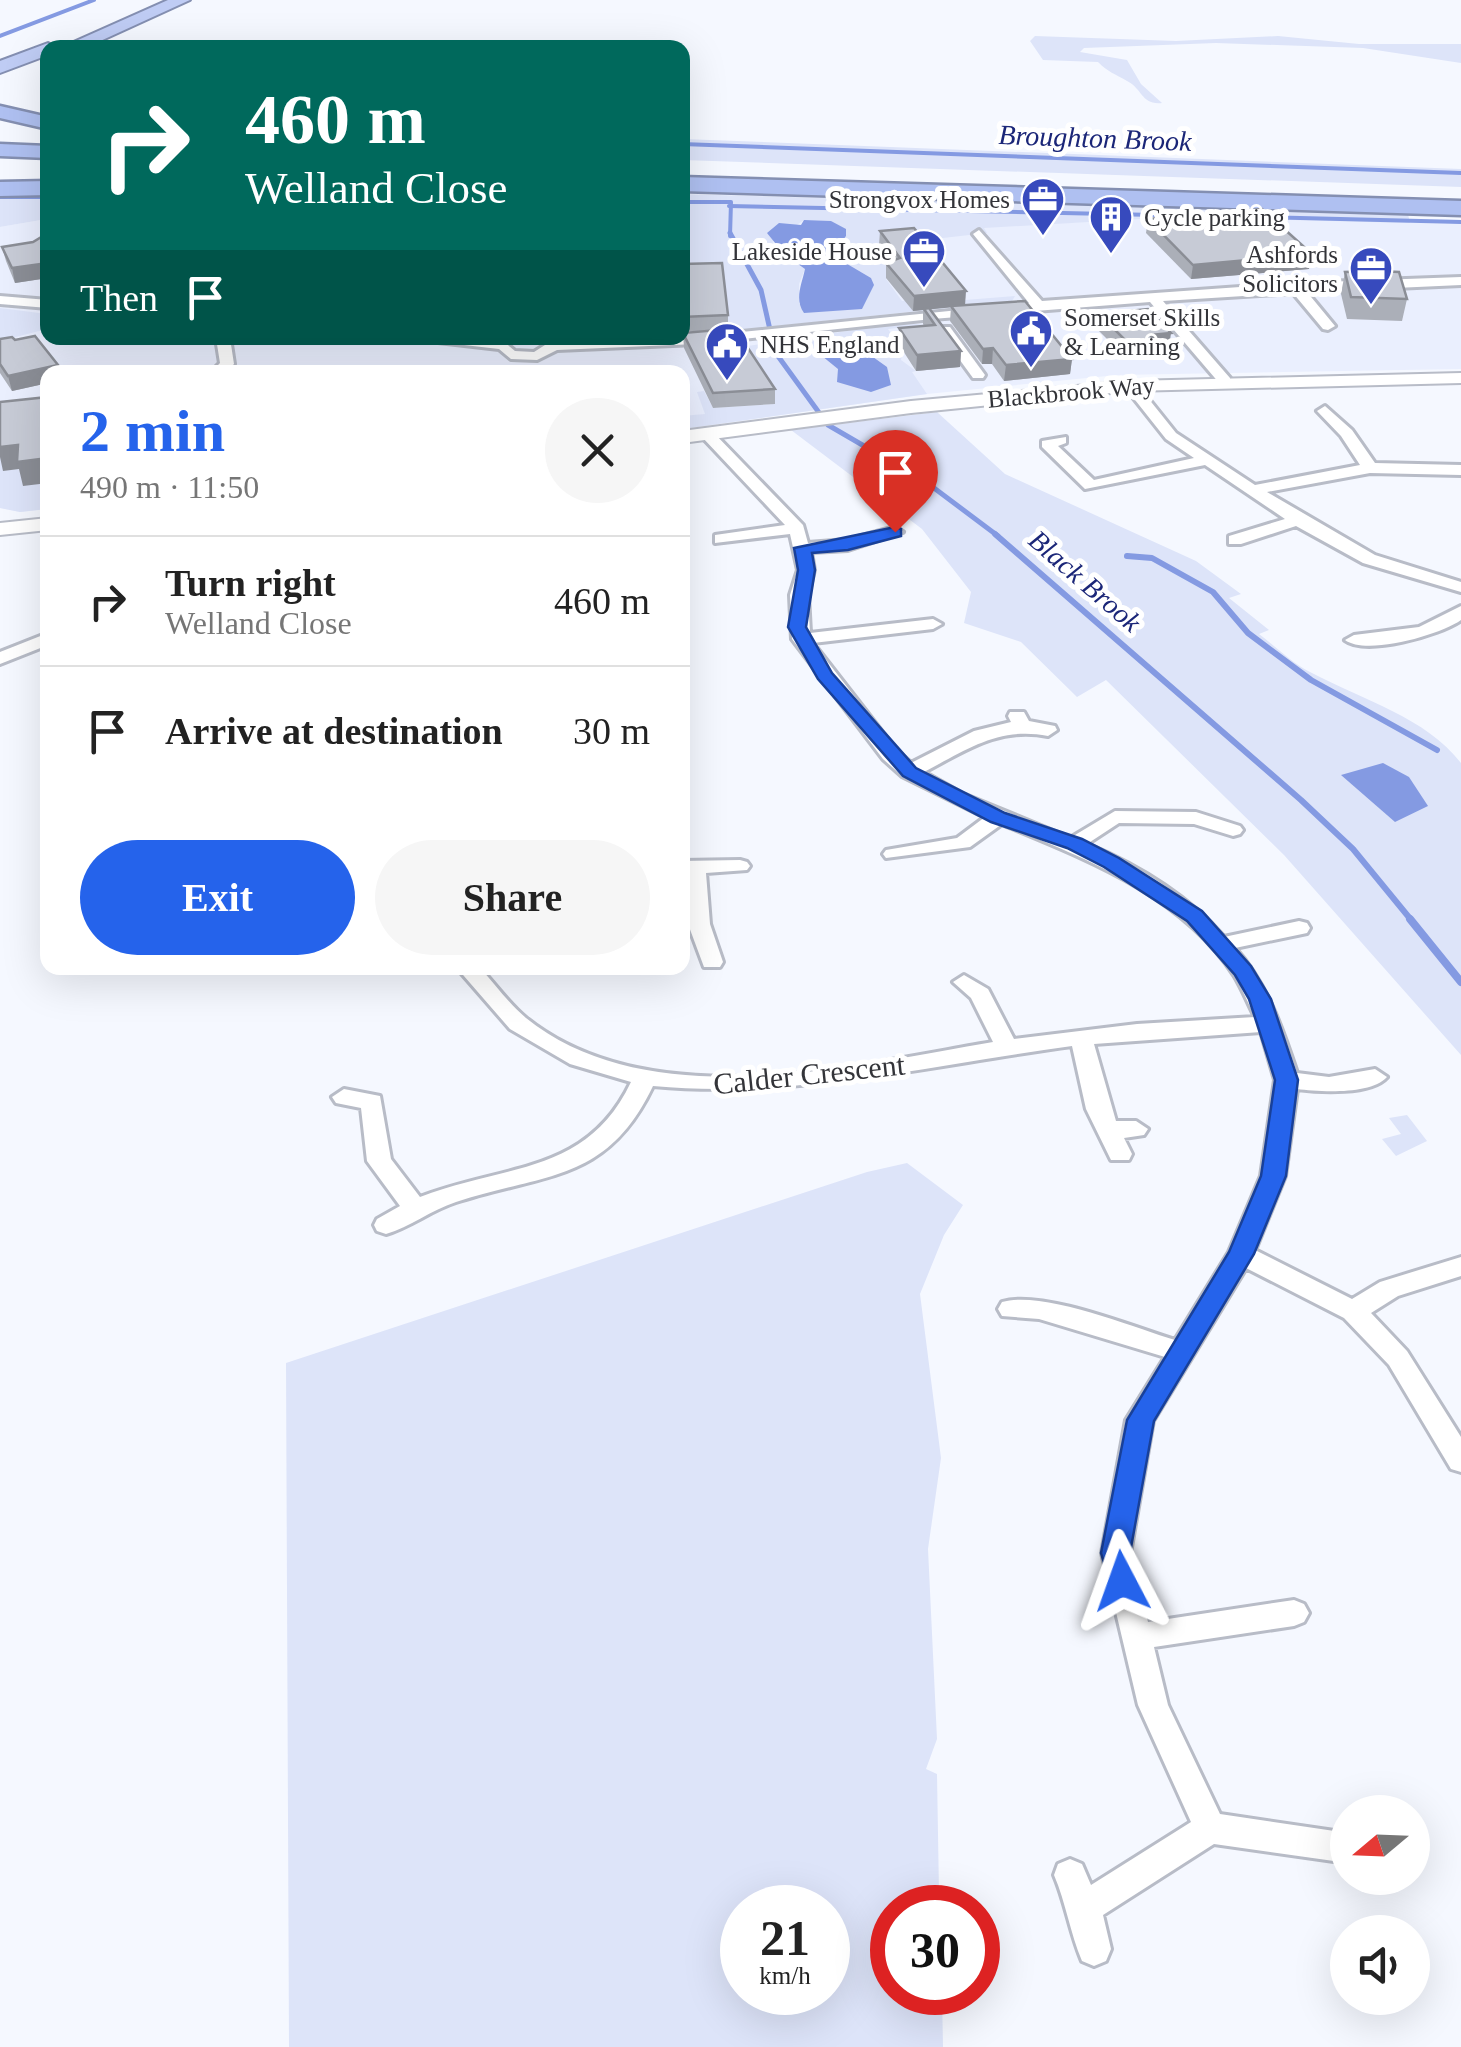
<!DOCTYPE html>
<meta charset="utf-8">
<style>
:root{--surface:#fff;--page:#f6f6f6;--text:#222;--muted:#767676;--line:#e0e0e0;--accent:#2563eb}
body{margin:0;font-family:Georgia,serif;background:var(--page);color:var(--text);height:100vh;display:flex;flex-direction:column;font-size:38px;white-space:nowrap}
*{box-sizing:border-box;margin:0}
p{font-size:32px;color:var(--muted)}
.icon{flex:none;width:55px;height:55px;fill:none;stroke:currentColor;stroke-width:2;stroke-linecap:round;stroke-linejoin:round}
.map{position:relative;flex:1;overflow:hidden}
.panel{position:absolute;left:40px;top:365px;width:650px;height:610px;display:flex;flex-direction:column;background:var(--surface);border-radius:20px;box-shadow:0 10px 40px #0002}
.panel>*{flex:none}
.hud{position:absolute;left:40px;top:40px;width:650px;height:305px;border-radius:20px;box-shadow:0 10px 40px #0002;background:#00695c;color:#fff;overflow:hidden}
.needle{width:65px;rotate:251deg}
.controls{position:absolute;left:1330px;top:1795px;display:grid;gap:20px}
.controls a{display:grid;place-items:center;width:100px;height:100px;border-radius:50%;background:var(--surface);box-shadow:0 10px 40px #0002;font-size:50px}
.speed{position:absolute;left:720px;top:1885px;display:flex;gap:20px;font-size:50px;font-weight:700;text-align:center}
.speed>*{display:grid;place-content:center;width:130px;height:130px;border-radius:50%;background:var(--surface);box-shadow:0 10px 40px #0002;line-height:1}
.speed small{font-size:25px;font-weight:400}
.speed .limit{border:15px solid #d22;background:#fff;color:#111}
.pin{position:absolute;display:grid;place-items:center;width:85px;height:85px;color:#fff;margin:-102px -42px;border-radius:50% 50% 50% 0;rotate:-45deg;box-shadow:0 0 10px #0007}
.pin .icon{rotate:45deg}
.me{position:absolute;width:110px;margin:-55px;rotate:356deg;stroke-linejoin:round;filter:drop-shadow(0 0 8px #0008)}
.turn{display:flex;align-items:center;gap:35px;height:210px;padding:0 40px;font-size:45px}
.turn .icon{width:130px;height:130px;stroke-width:2.5}
.turn b{display:block;font-size:70px;line-height:85px}
.then{display:flex;align-items:center;height:95px;padding:0 40px;background:#0003;gap:20px;font-size:38px}
.round{display:grid;place-items:center;flex:none;width:105px;height:105px;border-radius:52px;background:var(--page)}
.overview{display:flex;align-items:center;justify-content:space-between;height:170px;padding:0 40px}
h1{font-size:60px;font-weight:600;line-height:75px;color:var(--accent)}
.action{display:flex;gap:20px;margin-top:auto;padding:20px 40px}
.action a{flex:1;height:115px;border-radius:60px;background:var(--accent);color:#fff;font-size:40px;font-weight:600;line-height:115px;text-align:center}
.action a+a{background:var(--page);color:var(--text)}
ul{padding:0;list-style:none}
li{display:flex;align-items:center;gap:30px;height:130px;padding:0 40px;border-top:2px solid var(--line)}
li div{flex:1}
li b{display:block;font-size:38px}
li em{font-style:normal}
.map>svg:first-child{display:block}
.built{fill:#eaeffe}
.green{fill:#dde4f9;fill-rule:evenodd}
.water{fill:#849ae2}
.lines{fill:none;stroke-linecap:round;stroke-linejoin:round}
.stream-far3{stroke:#849ae2;stroke-width:4}
.stream-far2{stroke:#849ae2;stroke-width:5}
.stream-far1{stroke:#849ae2;stroke-width:6}
.stream{stroke:#849ae2;stroke-width:8}
.minor-casing{stroke:#b8bcc7;stroke-width:6}
.tertiary-casing{stroke:#b8bcc7;stroke-width:4}
.trunk-casing{stroke:#848fb1;stroke-width:4}
.motorway-casing{stroke:#848fb1;stroke-width:5}
.minor{fill:#fff;fill-rule:evenodd}
.tertiary{fill:#fff;fill-rule:evenodd}
.trunk{fill:#bfccf4;fill-rule:evenodd}
.motorway{fill:#afc0f1;fill-rule:evenodd}
.wall{fill:#abafb8}
.shaded-wall{fill:#8b8e96}
.building{fill:#c7cbd6;stroke:#8b8e96;stroke-width:2.5}
.route{fill:#2563eb;stroke:#184099;stroke-width:2.5}
.labels{text-anchor:middle;dominant-baseline:central;stroke-width:10;stroke-linejoin:round;paint-order:stroke}
.far-poi-label{font-size:25px;fill:#333439;stroke:#fff;text-anchor:end}
.far-street-label{font-size:25px;fill:#333439;stroke:#fff}
.far-water-label{font-size:28px;font-style:italic;fill:#1b2678;stroke:#fff}
.street-label{font-size:30px;fill:#333439;stroke:#fff}
</style>
<div class="map">
<svg width="1461" height="2047" viewBox="0 0 1461 2047">
<rect width="100%" height="100%" fill="#f5f8ff"/>
<polygon class="built" points="683,212 799,215 890,232 1174,217 1461,224 1461,369 1117,375 927,394 683,429 682,372 48,372 47,509 20,512 0,508 0,227 47,219 48,338 682,338"/>
<g class="green">
<path d="M1035 36 1176 41 1278 36 1359 44H1461V63L1363 48 1216 43 1084 48 1080 52 1127 60 1141 84 1162 103C1141 105 1143 89 1127 81 1115 74 1108 72 1098 62L1043 60 1030 41Z"/>
<polygon points="683,139 1461,169 1461,187 683,160"/>
<polygon points="47,193 47,219 0,227 0,194"/>
<path d="M683 194 1408 214 1410 223 1174 217 984 228 987 233 881 245 896 268 886 279 902 301 959 292 965 300 1015 296 1012 301 683 336ZM804 220 831 221 846 236 832 255 871 278 873 285 865 300 799 304V284L805 269 772 242Z"/>
<polygon points="0,308 47,314 47,329 0,341"/>
<polygon points="906,322 923,325 888,329 903,350 901,360 916,371 912,372 927,394 683,429 682,416 705,414 697,392 704,391 713,408 775,404 735,348"/>
<polygon points="0,405 3,470 23,469 23,485 47,483 47,509 20,512 0,508"/>
<path d="M937 412 1005 474 1196 561 1241 594 1229 598 1269 630 1259 634C1275 646 1292 663 1310 672 1365 701 1425 717 1461 763V1055L1284 855 1106 680 1077 697 1021 642 964 623 971 592 922 529 791 430Z"/>
<polygon points="1407,1115 1427,1141 1396,1156 1382,1139 1401,1134 1389,1118"/>
<path d="M907 1163 963 1205 944 1235 920 1294 941 1458 928 1549 937 1739 926 1769 937 1774 939 1893 937 1907 892 1908V1992L942 1993 943 2047H289L286 1363 867 1172ZM742 1908H828V1992H742Z"/>
</g>
<g class="water">
<path d="M804 220 831 221 846 229V236L832 255 871 278 874 285 862 309 804 313C794 299 802 284 805 269L784 254 767 233 779 223 801 225Z"/>
<polygon points="871,341 877,352 873,357 887,367 891,385 871,392 837,382 838,369 822,356 826,343"/>
<polygon points="1383,763 1409,777 1428,806 1395,822 1341,775"/>
</g>
<g class="lines">
<g class="stream-far3">
<polyline points="0,36 94,0"/>
<polyline points="682,144 1461,173"/>
<polyline points="0,197 48,197"/>
<polyline points="682,202 731,202 730,236"/>
<polyline points="729,206 1202,216"/>
<polyline points="1261,217 1461,222"/>
</g>
<polyline class="stream-far2" points="730,233 761,290 775,352 828,425 926,482 998,536"/>
<g class="stream-far1">
<polyline points="995,534 1301,800 1353,849 1412,921"/>
<polyline points="1127,556 1152,558 1213,592 1248,633 1311,680 1437,750"/>
</g>
<polyline class="stream" points="1410,919 1461,982"/>
<g class="minor-casing">
<g id="minor">
<polygon points="979,230 1042,301 1296,283 1461,277 1461,285 1307,292 1335,326 1328,330 1323,329 1293,293 1163,301 1230,378 1230,384 1220,384 1150,302 932,319 696,344 557,350 537,360 511,359 499,349 438,342 431,338 503,341 515,351 534,352 545,345 540,338 554,338 558,342 682,338 1029,303 973,234"/>
<polygon points="0,296 48,300 48,308 0,304"/>
<polygon points="940,327 950,327 985,375 983,378 973,378 938,330"/>
<polygon points="216,338 230,338 234,364 226,372 211,372 220,363"/>
<polygon points="1131,382 1136,383 1176,433 1255,485 1360,465 1341,436 1317,411 1325,406 1352,430 1375,463 1461,465 1461,475 1370,473 1267,492 1375,555 1461,582 1461,592 1363,563 1296,526 1241,544 1229,544 1229,536 1285,519 1205,465 1085,489 1042,447 1042,441 1066,437 1066,443 1058,446 1094,480 1194,458 1166,439 1124,386"/>
<path d="M702 431H712L803 525 808 543 847 540 895 527 903 532 848 550 811 552 814 570 808 595 810 633 933 619 942 624 933 629 813 643 897 751 911 763 974 731 1011 722 1008 716 1010 712H1024L1029 721 1055 726 1057 730 1048 736C999 726 966 750 924 772L963 794 1070 838 1115 811 1196 812 1240 826 1243 830 1240 834 1233 836 1194 824 1119 823 1087 844C1137 865 1188 896 1224 937L1299 921 1307 923 1310 928 1307 933 1235 948C1267 984 1282 1028 1297 1073L1329 1077 1375 1069 1387 1077C1371 1095 1320 1092 1297 1089L1285 1176 1255 1250 1352 1299 1380 1282 1461 1257V1276L1398 1296 1371 1313 1407 1351 1461 1437V1472L1451 1469 1389 1365 1344 1318 1246 1268 1153 1421 1130 1553 1148 1622 1294 1600 1304 1604 1309 1613 1304 1622 1294 1626 1154 1647 1168 1705 1220 1814 1348 1833V1863L1214 1844 1103 1915 1111 1949 1106 1961 1094 1966 1082 1961C1070 1933 1066 1903 1054 1875L1058 1864 1070 1859 1082 1864 1091 1885 1191 1822 1138 1705 1102 1553 1126 1420 1165 1357 1039 1319 1002 1316 998 1309 1002 1302C1042 1290 1133 1327 1175 1340L1229 1252 1261 1176 1275 1080 1261 1032 1094 1044 1116 1121H1136L1148 1129 1144 1135 1124 1138 1132 1154 1129 1160H1111L1086 1109 1072 1046C931 1065 795 1099 653 1086 607 1183 544 1173 456 1202 431 1210 410 1227 386 1234L377 1231 374 1225 377 1219 400 1206 367 1161 361 1108 336 1103 332 1097 344 1089 380 1096 391 1159 420 1197C505 1164 587 1175 631 1082L570 1064 510 1029 457 968H480C495 984 509 1004 526 1018 649 1117 852 1066 993 1042L971 998 953 982 964 975 988 989 1014 1039 1137 1024 1255 1017C1248 1003 1242 988 1234 975 1182 895 1086 859 1002 824L970 847 886 858 883 854 886 850 957 838 985 817 902 776 883 759 792 639 790 595 798 570 790 534 715 543V535L785 525 702 437Z"/>
<path d="M1461 606V620C1440 635 1366 656 1345 640L1354 635 1419 627Z"/>
<polygon points="48,633 48,645 0,664 0,652"/>
<polygon points="740,860 747,862 750,866 747,870 706,873 710,924 723,962 720,967 704,967 688,924 682,861"/>
</g>
</g>
<g class="tertiary-casing">
<g id="tertiary">
<polygon points="1461,373 1461,383 1131,391 911,413 682,443 682,431 911,401 1131,381"/>
<polygon points="48,518 48,530 0,535 0,523"/>
</g>
</g>
<g class="trunk-casing">
<g id="trunk">
<polygon points="168,0 190,0 85,48 60,48"/>
<polygon points="48,43 57,48 48,48 48,55 0,73 0,61"/>
</g>
</g>
<g class="motorway-casing">
<g id="motorway">
<polygon points="0,106 48,117 48,129 0,118"/>
<polygon points="0,144 48,146 48,158 0,156"/>
<polygon points="682,177 1461,201 1461,215 682,191"/>
<polygon points="48,181 48,195 0,196 0,182"/>
</g>
</g>
<use href="#minor" class="minor"/>
<use href="#tertiary" class="tertiary"/>
<use href="#trunk" class="trunk"/>
<use href="#motorway" class="motorway"/>
</g>
<g class="wall">
<polygon points="1148,219 1309,269 1191,279 1146,233"/>
<polygon points="880,231 965,305 1072,359 1070,374 1004,381 992,364 982,364 950,321 951,307 930,309 961,351 960,367 916,371 898,343 899,328 924,326 923,324 923,310 913,311 886,278 886,263 891,261 879,245"/>
<polygon points="48,233 48,278 15,283 6,261 2,247 33,242"/>
<polygon points="682,264 728,315 728,329 731,343 775,389 775,404 713,408 684,348 683,333 719,330 682,332"/>
<polygon points="1345,272 1407,299 1402,321 1347,319 1341,294"/>
<polygon points="1099,314 1169,348 1154,350 1154,356 1127,359 1097,329"/>
<polygon points="0,339 15,340 58,365 60,372 48,372 48,383 12,391 0,373"/>
</g>
<g class="shaded-wall">
<polygon points="1312,254 1309,269 1191,279 1193,265"/>
<polygon points="48,263 48,278 15,283 12,268"/>
<polygon points="966,291 965,306 913,311 914,296"/>
<polygon points="1171,333 1169,348 1154,350 1154,356 1127,359 1129,344 1150,335"/>
<polygon points="993,348 992,364 982,364 983,349"/>
<polygon points="961,351 960,367 916,371 917,355"/>
<polygon points="1072,359 1070,374 1004,381 1006,365"/>
<polygon points="58,365 60,372 48,372 48,383 12,391 8,376"/>
<polygon points="18,445 48,458 48,483 23,486 19,469 3,471 0,457 0,447"/>
</g>
<g class="building">
<polygon points="1262,209 1312,254 1193,265 1148,219"/>
<polygon points="914,228 966,291 914,296 886,263 900,258 880,231"/>
<polygon points="48,233 48,263 12,268 2,247 33,242"/>
<polygon points="722,263 728,315 682,317 682,264"/>
<polygon points="1379,271 1399,272 1407,299 1351,297 1345,272"/>
<polygon points="1025,301 1072,359 1006,365 993,348 983,349 951,306"/>
<polygon points="929,308 961,351 917,355 899,328 935,325 924,309"/>
<polygon points="1148,309 1171,333 1150,335 1156,341 1129,344 1099,314"/>
<polygon points="729,329 731,343 744,342 775,389 713,393 683,333"/>
<polygon points="35,336 58,365 8,376 0,364 0,339 12,337 15,340"/>
<polygon points="48,397 48,458 17,462 18,445 0,447 0,402"/>
</g>
<polygon class="route" points="895,527 901,529 901,536 848,550 812,553 815,570 806,627 832,673 916,768 1005,813 1082,839 1119,858 1202,911 1251,966 1271,999 1298,1080 1286,1176 1254,1254 1154,1421 1130,1553 1137,1581 1132,1590 1122,1594 1112,1590 1101,1553 1127,1420 1229,1252 1261,1176 1275,1080 1249,999 1235,975 1187,921 1104,867 1067,848 991,822 903,776 818,679 788,627 798,570 794,548"/>
<defs>
<g id="office-pin" transform="scale(2.25)"><path d="M0 17L-7.5 6A9.5 9.5 0 1 1 7.5 6Z" fill="#374abd" stroke="#fff"/><path d="M-6-3h4V-5.5h4V-3h4V5H-6ZM-1-4.5V-3h2v-1.5ZM-6 0V1H6V0Z" fill="#fff"/></g>
<g id="building-pin" transform="scale(2.25)"><path d="M0 17L-7.5 6A9.5 9.5 0 1 1 7.5 6Z" fill="#374abd" stroke="#fff"/><path d="M-4-6H4V6H1V3H-1V6H-4ZM-2.5-4.3h1.7v1.8h-1.7ZM.8-4.3h1.7v1.8H.8ZM-2.5-1h1.7V.8h-1.7ZM.8-1h1.7V.8H.8Z" fill="#fff"/></g>
<g id="civic-pin" transform="scale(2.25)"><path d="M0 17L-7.5 6A9.5 9.5 0 1 1 7.5 6Z" fill="#374abd" stroke="#fff"/><path d="M-.6-6.5H3V-4.5H.6V-3L4-1V1h2V6H-6V1h2V-1L-.6-3ZM-1.2 2.5V6h2.4V2.5Z" fill="#fff"/></g>
</defs>
<g fill-rule="evenodd">
<use href="#office-pin" x="1043" y="199"/>
<use href="#building-pin" x="1111" y="217"/>
<use href="#office-pin" x="924" y="251"/>
<use href="#office-pin" x="1371" y="268"/>
<use href="#civic-pin" x="1031" y="331"/>
<use href="#civic-pin" x="727" y="344"/>
</g>
<g class="labels">
<g class="far-poi-label">
<text x="1010" y="199">Strongvox Homes</text>
<text x="1144" y="217" text-anchor="start">Cycle parking</text>
<text x="892" y="251">Lakeside House</text>
<text x="1338" y="254">Ashfords<tspan x="1338" dy="29">Solicitors</tspan></text>
<text x="1064" y="317" text-anchor="start">Somerset Skills<tspan x="1064" dy="29">&amp; Learning</tspan></text>
<text x="760" y="344" text-anchor="start">NHS England</text>
</g>
<g class="far-street-label">
<text transform="translate(1071 392) rotate(-5)">Blackbrook Way</text>
</g>
<g class="far-water-label">
<text transform="translate(1095 138) rotate(2)">Broughton Brook</text>
<text transform="translate(1085 581) rotate(41)">Black Brook</text>
</g>
<g class="street-label">
<text transform="translate(809 1074) rotate(-6)">Calder Crescent</text>
</g>
</g>
</svg>
<div class="controls">
<a><svg class="needle" viewBox="-14 -14 28 28"><path d="M0-13l5 13h-10z" fill="#e53935"/><path d="M0 13l5-13h-10z" fill="#767676"/></svg></a>
<a><svg class="icon" aria-label="sound" viewBox="0 0 24 24"><path d="M4 9h4l5-4v14l-5-4H4zM17 9q2 3 0 6"/></svg></a>
</div>
<div class="speed"><div>21<small>km/h</small></div><div class="limit">30</div></div>
<div class="pin" style="left:895px;top:532px;background:#d93025"><svg class="icon" aria-label="arrive" viewBox="0 0 24 24"><path d="M6 21V4h12l-3 4 3 4H6"/></svg></div>
<svg class="me" style="left:1122px;top:1581px" viewBox="-20 -20 40 40"><path d="M0-17L14 15 0 8-14 15z" fill="#2563eb" stroke="#fff" stroke-width="4"/></svg>
<div class="hud">
<div class="turn"><svg class="icon" aria-label="right" viewBox="0 0 24 24"><path d="M7 20v-9h11M14 6l5 5-5 5"/></svg><div><b>460 m</b>Welland Close</div></div>
<div class="then">Then<svg class="icon" aria-label="arrive" viewBox="0 0 24 24"><path d="M6 21V4h12l-3 4 3 4H6"/></svg></div>
</div>
<section class="panel">
<div class="overview"><div><h1>2 min</h1><p>490 m · 11:50</p></div><a class="round"><svg class="icon" aria-label="close" viewBox="0 0 24 24"><path d="M6 6l12 12M18 6L6 18"/></svg></a></div>
<ul>
<li><svg class="icon" aria-label="right" viewBox="0 0 24 24"><path d="M7 20v-9h11M14 6l5 5-5 5"/></svg><div><b>Turn right</b><p>Welland Close</p></div><em>460 m</em></li>
<li><svg class="icon" aria-label="arrive" viewBox="0 0 24 24"><path d="M6 21V4h12l-3 4 3 4H6"/></svg><div><b>Arrive at destination</b></div><em>30 m</em></li>
</ul>
<div class="action"><a>Exit</a><a>Share</a></div>
</section>
</div>
